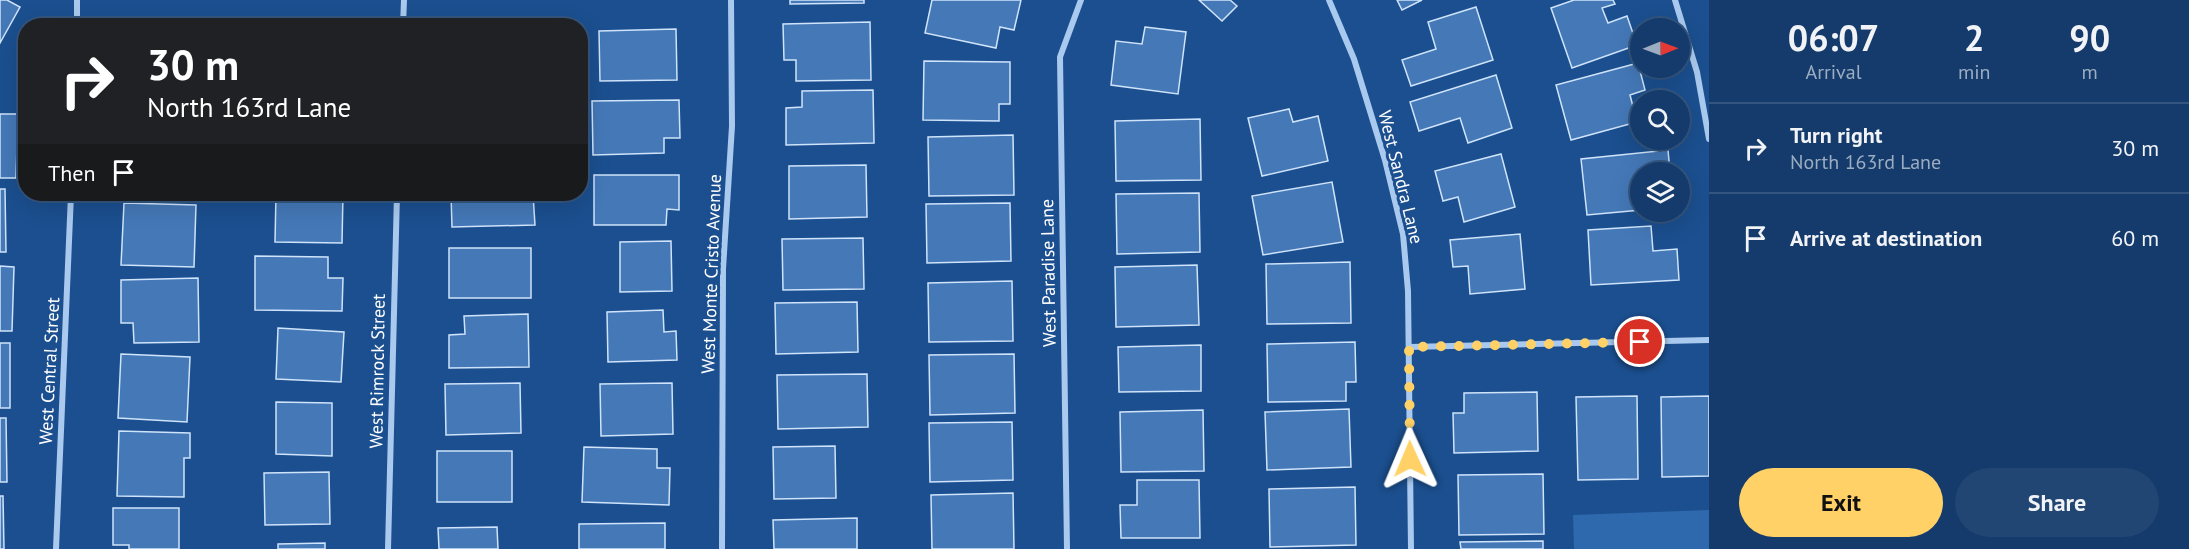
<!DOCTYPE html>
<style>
:root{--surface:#143b6b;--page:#214673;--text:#f1f3f6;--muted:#9dadc1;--line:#33557e;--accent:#ffd166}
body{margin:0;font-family:"PT Sans",sans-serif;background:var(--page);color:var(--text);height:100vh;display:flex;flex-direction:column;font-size:22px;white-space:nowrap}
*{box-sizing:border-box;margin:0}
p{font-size:20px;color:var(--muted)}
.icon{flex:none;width:33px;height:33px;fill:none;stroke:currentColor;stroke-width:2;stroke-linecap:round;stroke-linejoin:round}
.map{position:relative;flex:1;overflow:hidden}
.drawer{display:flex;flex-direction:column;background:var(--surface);width:480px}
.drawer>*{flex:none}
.hud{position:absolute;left:18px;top:18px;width:570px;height:183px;border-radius:24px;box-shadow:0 6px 24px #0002,0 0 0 2px var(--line);background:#202124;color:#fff;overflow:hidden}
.needle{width:39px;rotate:89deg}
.tools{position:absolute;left:1630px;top:18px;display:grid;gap:12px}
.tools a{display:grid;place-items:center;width:60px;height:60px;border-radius:50%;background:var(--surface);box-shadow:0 6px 24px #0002,0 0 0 2px var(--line);font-size:30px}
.pin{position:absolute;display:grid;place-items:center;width:51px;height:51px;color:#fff;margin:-26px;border:3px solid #fff;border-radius:50%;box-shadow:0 2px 6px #0007}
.me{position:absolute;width:66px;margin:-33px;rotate:359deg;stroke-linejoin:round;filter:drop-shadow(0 0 4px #0008)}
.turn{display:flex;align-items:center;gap:21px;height:126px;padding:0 30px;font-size:27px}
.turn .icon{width:78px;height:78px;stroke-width:2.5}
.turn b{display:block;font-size:42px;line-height:51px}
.then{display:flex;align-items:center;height:57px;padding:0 30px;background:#0003;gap:12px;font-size:22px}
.eta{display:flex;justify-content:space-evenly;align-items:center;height:102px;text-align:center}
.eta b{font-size:36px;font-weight:700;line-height:42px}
.primary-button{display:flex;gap:12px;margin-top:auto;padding:12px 30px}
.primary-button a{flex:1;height:69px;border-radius:36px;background:var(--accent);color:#111;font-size:24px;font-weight:700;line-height:69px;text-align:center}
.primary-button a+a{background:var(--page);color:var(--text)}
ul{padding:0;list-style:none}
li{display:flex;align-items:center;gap:18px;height:90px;padding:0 30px;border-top:2px solid var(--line)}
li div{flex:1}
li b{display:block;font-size:22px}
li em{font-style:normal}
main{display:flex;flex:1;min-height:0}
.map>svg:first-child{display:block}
.green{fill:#2e69ad}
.building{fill:#4478b7;stroke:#cfe3fa;stroke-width:1.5}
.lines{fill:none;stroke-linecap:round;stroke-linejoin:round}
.minor{stroke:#a9c9ee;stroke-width:6}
.route{stroke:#ffd166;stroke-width:10;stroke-dasharray:0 18}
.labels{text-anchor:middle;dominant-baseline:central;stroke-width:6;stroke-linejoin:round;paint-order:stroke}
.street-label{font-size:18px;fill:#fff;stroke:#1b4f8f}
</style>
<main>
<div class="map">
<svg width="1709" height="549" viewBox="0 0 1709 549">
<rect width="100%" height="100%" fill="#1b4f8f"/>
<polygon class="green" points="1709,510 1709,549 1574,549 1573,515"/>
<g class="building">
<polygon points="0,0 7,0 20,7 0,43"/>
<polygon points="790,0 864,0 864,3 790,4"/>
<polygon points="932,0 1021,0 1014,30 1000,27 996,48 925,33"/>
<polygon points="1199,0 1230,0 1237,6 1222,21"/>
<polygon points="1397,0 1422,0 1402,10"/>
<polygon points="1574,0 1613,0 1615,4 1602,8 1608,23 1627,16 1637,45 1572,68 1551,8"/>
<polygon points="1476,7 1493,60 1411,86 1402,60 1436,49 1428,22"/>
<polygon points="870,22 871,80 796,81 796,60 784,60 783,24"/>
<polygon points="1145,27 1186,32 1178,94 1111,85 1116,41 1142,44"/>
<polygon points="676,29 677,80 600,81 599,31"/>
<polygon points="924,61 1010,62 1010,104 999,104 999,121 923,120"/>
<polygon points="1638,63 1645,90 1630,95 1637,122 1571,140 1556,85"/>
<polygon points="1496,75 1512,128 1468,143 1460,118 1419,131 1410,102"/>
<polygon points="873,90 874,143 786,145 786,108 802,107 802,91"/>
<polygon points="679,100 680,138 664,138 664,153 593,155 592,101"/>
<polygon points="1289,109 1293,122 1318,116 1328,161 1262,176 1248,118"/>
<polygon points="0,114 18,114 16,178 0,178"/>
<polygon points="1200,119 1201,180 1116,181 1115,121"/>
<polygon points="1013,135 1014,195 929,196 928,137"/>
<polygon points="1668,150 1670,172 1641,172 1641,210 1587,215 1581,159"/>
<polygon points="1501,154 1515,207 1464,222 1458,197 1443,201 1435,171"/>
<polygon points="866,165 867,217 789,219 789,166"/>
<polygon points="594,175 679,175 679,210 667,209 666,225 594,225"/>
<polygon points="1332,182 1343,242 1263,255 1252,196"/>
<polygon points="0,189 5,189 6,252 0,252"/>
<polygon points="1199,193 1200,252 1117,254 1116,194"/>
<polygon points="276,194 343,194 342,243 275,242"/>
<polygon points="451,194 533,194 535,225 452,227"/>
<polygon points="124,203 196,205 194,267 121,265"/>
<polygon points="1010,203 1011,261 927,263 926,204"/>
<polygon points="1651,226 1653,251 1677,249 1679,280 1591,285 1588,230"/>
<polygon points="1520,234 1525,289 1470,294 1468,266 1453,267 1450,240"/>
<polygon points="863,238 864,289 783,290 782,239"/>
<polygon points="671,241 672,291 620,292 620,242"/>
<rect x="449" y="248" width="82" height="50"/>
<polygon points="255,256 328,257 328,278 343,278 342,311 255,310"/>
<polygon points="1350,262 1351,323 1267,324 1266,264"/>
<polygon points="1197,265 1199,325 1116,327 1115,267"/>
<polygon points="0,266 14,267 12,331 0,331"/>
<polygon points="198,278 199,342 134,343 133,323 121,323 121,280"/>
<polygon points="1012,281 1013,341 929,342 928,283"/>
<polygon points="857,302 858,352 776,354 775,303"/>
<polygon points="663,310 664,332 676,331 677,360 608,362 607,312"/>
<polygon points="528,314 529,367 449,368 449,335 465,334 464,316"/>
<polygon points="278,328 344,332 341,382 276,379"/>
<polygon points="1355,342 1356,382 1346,382 1346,401 1268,402 1267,344"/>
<rect x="0" y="343" width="10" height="65"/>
<polygon points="1201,345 1201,391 1119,392 1118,347"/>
<polygon points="121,354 190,357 187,422 118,418"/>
<polygon points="1014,354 1015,413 930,415 929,355"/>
<polygon points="867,374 868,427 778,429 777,375"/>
<polygon points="520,383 521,433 446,435 445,384"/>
<polygon points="672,383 673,434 601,436 600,384"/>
<polygon points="1537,392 1538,451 1454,453 1453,413 1464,413 1464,393"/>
<polygon points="1637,396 1638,479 1578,480 1576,397"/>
<polygon points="1709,396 1709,476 1662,477 1661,397"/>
<polygon points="276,402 332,403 332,456 276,454"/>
<polygon points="1349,409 1351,467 1267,470 1265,412"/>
<polygon points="1203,410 1204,471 1121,472 1120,412"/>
<polygon points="0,418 6,418 7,482 0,482"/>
<polygon points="1012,422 1013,480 930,482 929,423"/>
<polygon points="119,431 190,433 190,458 184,458 184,497 117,496"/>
<polygon points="835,446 836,498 774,499 773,447"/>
<polygon points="584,447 657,449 657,468 670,468 669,505 582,502"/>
<rect x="437" y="451" width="75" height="51"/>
<polygon points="329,472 330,524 265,525 264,473"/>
<polygon points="1543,474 1544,534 1459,535 1458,475"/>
<polygon points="1137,480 1199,480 1200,538 1121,538 1120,505 1137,505"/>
<polygon points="1355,487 1356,545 1270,547 1269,489"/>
<polygon points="1013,493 1014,549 932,549 931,495"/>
<polygon points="0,496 3,496 4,549 0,549"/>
<polygon points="113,508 179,508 179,549 129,549 129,545 113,545"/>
<polygon points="857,518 857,549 774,549 773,520"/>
<polygon points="665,523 665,549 579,549 579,524"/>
<polygon points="497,527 498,549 439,549 438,528"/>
<polygon points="1543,541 1543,549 1461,549 1460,542"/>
<polygon points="325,543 325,549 278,549 278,544"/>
</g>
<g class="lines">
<g class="minor">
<polyline points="1329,0 1354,59 1385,160 1403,234 1408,291 1411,549"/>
<polyline points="1675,0 1697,72 1709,139"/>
<polyline points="77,26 77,0"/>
<polyline points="403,26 404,0"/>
<polyline points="1409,347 1709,340"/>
<polyline points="56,549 71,194"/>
<polyline points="388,549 397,194"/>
<polyline points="722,549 723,269 732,126 731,0"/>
<polyline points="1067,549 1060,57 1081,0"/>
</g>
</g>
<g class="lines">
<polyline class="route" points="1410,459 1409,347 1640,342"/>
</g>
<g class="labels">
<g class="street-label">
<text transform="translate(1401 177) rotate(76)">West Sandra Lane</text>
<text transform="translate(1048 273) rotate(-91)">West Paradise Lane</text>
<text transform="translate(711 274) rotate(-88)">West Monte Cristo Avenue</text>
<text transform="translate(49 371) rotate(-87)">West Central Street</text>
<text transform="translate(377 371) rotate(-89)">West Rimrock Street</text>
</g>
</g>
</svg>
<div class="tools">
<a><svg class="needle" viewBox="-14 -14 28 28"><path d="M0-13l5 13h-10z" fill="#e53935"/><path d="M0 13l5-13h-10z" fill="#9dadc1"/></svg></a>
<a><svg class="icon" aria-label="search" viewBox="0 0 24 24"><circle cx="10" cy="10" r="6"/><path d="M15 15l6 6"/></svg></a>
<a><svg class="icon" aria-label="layers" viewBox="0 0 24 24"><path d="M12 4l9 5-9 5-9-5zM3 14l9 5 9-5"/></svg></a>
</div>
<div class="pin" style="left:1640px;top:342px;background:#d93025"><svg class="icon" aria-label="arrive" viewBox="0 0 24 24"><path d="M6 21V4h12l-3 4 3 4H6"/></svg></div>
<svg class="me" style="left:1410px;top:459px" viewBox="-20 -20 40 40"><path d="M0-17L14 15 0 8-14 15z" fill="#ffd166" stroke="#fff" stroke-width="4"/></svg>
<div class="hud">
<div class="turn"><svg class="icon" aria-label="right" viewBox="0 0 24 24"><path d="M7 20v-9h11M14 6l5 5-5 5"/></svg><div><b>30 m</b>North 163rd Lane</div></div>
<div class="then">Then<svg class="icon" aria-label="arrive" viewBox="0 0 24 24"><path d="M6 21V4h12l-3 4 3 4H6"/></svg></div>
</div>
</div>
<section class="drawer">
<div class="eta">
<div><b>06:07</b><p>Arrival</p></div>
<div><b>2</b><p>min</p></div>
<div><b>90</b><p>m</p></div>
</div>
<ul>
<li><svg class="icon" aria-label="right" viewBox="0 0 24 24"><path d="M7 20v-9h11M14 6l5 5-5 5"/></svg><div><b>Turn right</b><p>North 163rd Lane</p></div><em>30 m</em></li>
<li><svg class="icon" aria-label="arrive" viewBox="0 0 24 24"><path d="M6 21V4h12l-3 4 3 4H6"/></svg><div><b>Arrive at destination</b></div><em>60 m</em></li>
</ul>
<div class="primary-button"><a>Exit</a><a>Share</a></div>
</section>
</main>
